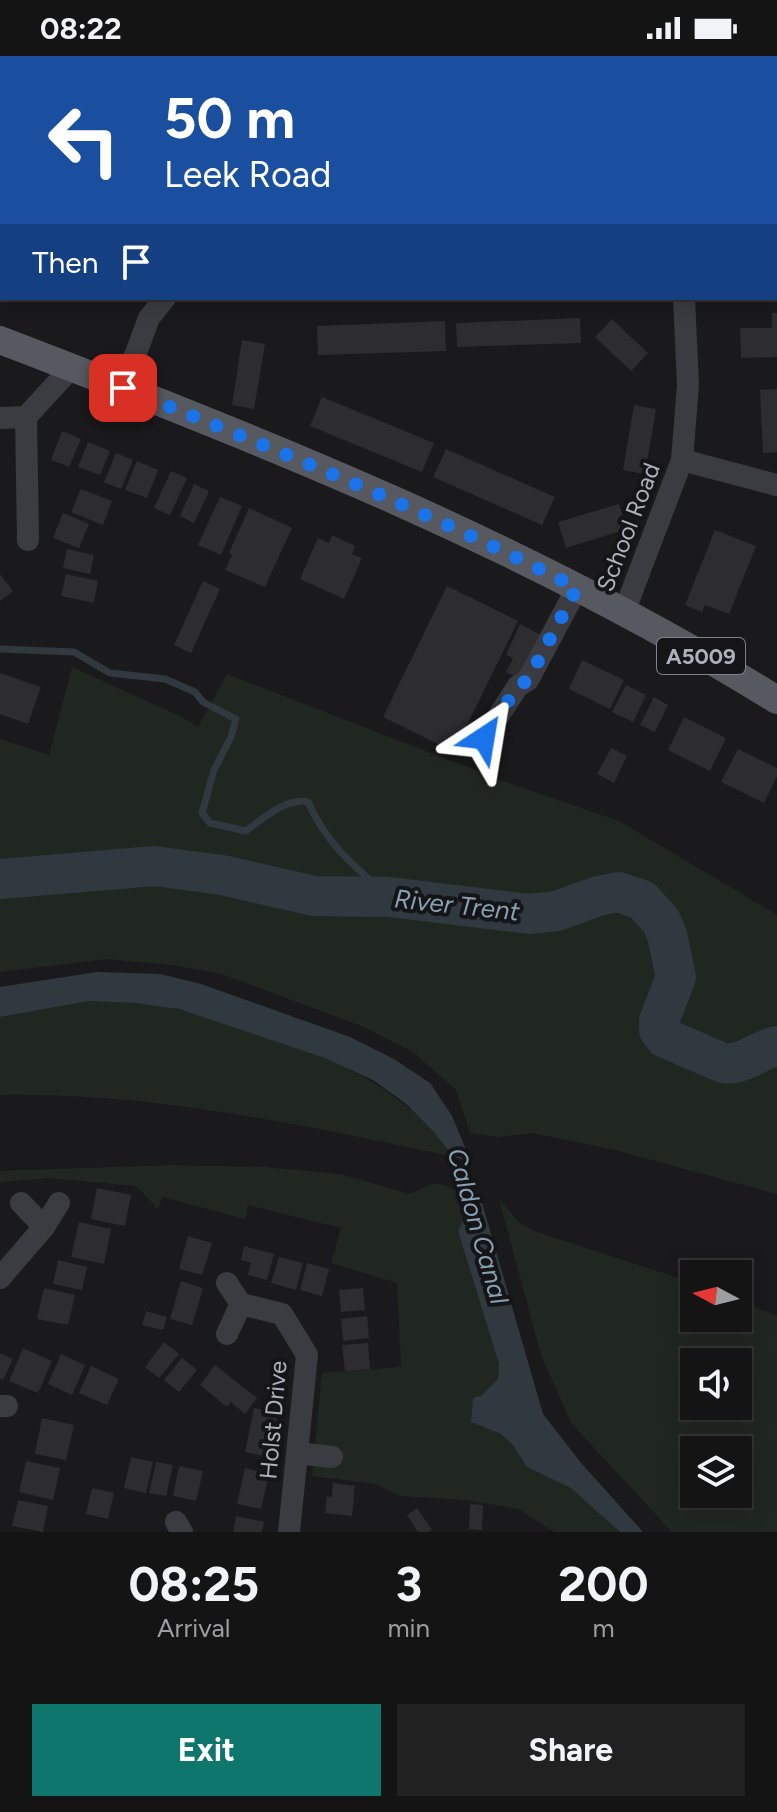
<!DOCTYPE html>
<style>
:root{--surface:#141415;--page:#212122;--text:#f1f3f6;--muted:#9d9ea0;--line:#333334;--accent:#0f766e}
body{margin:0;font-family:Figtree,sans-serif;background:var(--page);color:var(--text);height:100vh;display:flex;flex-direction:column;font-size:30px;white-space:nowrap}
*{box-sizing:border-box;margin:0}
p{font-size:26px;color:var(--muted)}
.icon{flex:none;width:44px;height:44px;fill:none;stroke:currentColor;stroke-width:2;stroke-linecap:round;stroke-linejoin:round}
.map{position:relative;height:1476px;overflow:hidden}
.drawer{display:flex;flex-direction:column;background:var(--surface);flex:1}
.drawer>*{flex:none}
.guide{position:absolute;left:0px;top:0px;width:778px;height:244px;box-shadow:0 4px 20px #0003,0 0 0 2px var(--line);background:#1a4fa0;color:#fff;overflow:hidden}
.needle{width:52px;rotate:277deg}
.buttons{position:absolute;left:680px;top:1204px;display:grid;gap:16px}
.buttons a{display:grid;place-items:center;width:72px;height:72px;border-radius:0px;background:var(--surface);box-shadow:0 4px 20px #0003,0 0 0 2px var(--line);font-size:40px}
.pin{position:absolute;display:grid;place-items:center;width:68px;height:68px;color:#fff;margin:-34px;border-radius:16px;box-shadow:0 4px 12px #0006}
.me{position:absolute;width:88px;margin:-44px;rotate:33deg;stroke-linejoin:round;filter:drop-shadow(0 0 6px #0008)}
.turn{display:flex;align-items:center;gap:28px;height:168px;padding:0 32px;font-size:36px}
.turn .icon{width:104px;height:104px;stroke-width:2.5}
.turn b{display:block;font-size:56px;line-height:68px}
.then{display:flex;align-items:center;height:76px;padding:0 32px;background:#0003;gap:16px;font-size:30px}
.eta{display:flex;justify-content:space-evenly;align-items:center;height:136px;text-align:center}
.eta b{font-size:48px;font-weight:700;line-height:56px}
.cta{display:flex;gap:16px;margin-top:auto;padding:16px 32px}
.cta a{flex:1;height:92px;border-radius:0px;background:var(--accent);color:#fff;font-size:32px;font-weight:700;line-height:92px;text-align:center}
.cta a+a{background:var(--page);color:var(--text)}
.status{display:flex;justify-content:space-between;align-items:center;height:56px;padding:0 40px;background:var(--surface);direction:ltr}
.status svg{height:22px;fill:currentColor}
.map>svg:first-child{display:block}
.green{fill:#202720;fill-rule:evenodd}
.water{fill:#303940}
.pier{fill:#1a1a1c}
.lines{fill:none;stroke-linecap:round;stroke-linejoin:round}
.stream{stroke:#303940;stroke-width:7}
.river{stroke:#303940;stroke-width:40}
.building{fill:#2d2d30}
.minor{stroke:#3b3c41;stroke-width:22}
.major{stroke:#575960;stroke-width:28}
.route{stroke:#1a73e8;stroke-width:14;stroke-dasharray:0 25.2}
.labels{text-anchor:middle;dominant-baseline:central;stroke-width:8;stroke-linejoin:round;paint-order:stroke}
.shield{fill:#151517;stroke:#7f828a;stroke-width:2}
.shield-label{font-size:22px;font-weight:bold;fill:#adb1bb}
.street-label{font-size:24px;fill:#adb1bb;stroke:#151517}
.water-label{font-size:26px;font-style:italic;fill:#86a0b4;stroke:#151517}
</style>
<div class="status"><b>08:22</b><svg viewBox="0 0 49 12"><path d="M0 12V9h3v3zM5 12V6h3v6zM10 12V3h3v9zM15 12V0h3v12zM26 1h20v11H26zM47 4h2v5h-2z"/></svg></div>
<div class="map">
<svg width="777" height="1476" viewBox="0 0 777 1476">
<rect width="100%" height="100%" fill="#1a1a1c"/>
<g class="green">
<polygon points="72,611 182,661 198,671 227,618 511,728 619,765 774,857 777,860 777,1138 615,1094 532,1077 498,1081 470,1077 456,1034 413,996 364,971 222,918 172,909 106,903 0,916 0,683 49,699"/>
<path d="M89 945C119 946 151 947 181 954 262 973 365 1007 424 1066 434 1076 446 1087 450 1100 304 1069 150 1036 0 1039V961Z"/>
<path d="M170 1109 265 1111 340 1118 410 1138C436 1126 434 1123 462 1138L468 1155 458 1175 499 1308 498 1323 481 1340 471 1366 501 1378 513 1389 527 1411 572 1432 620 1476H554L519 1453 465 1444 400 1440 375 1428 312 1420 322 1317 401 1311 397 1227 331 1207 341 1172 248 1149 245 1163 162 1141 158 1153 136 1130 49 1122 0 1126V1115Z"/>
<path d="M499 1143 521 1168 537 1176 694 1227V1262H738V1244L777 1260V1476H672L571 1367 541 1299ZM738 1306V1350H694V1306ZM738 1394V1438H694V1394Z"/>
</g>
<polygon class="water" points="97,916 160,918 201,928 350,981 394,1003 430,1027 452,1060 468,1098 543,1358 582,1408 643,1476 620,1476 571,1432 527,1411 513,1389 501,1378 471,1366 473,1342 481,1340 498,1323 499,1308 458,1175 468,1155 466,1148 448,1094 434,1076 405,1047 373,1024 325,1002 179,953 135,947 89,945 0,961 0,931"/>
<polygon class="pier" points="445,1099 475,1106 484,1139 455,1132"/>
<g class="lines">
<path class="stream" d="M0 593 74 596 110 617 165 623 195 636 203 646 236 663 231 681 214 714 202 757 210 767 246 775C262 763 287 741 308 746 328 790 354 810 389 841"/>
<path class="river" d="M0 823 154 810 222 819 314 840 389 841 530 858 557 855 598 840 618 836 642 844 661 865 667 879 676 921 659 965V974L665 982 723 1007C743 1010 758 994 777 990"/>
</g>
<g class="building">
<polygon points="772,257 777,257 777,301 741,302 740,272 772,272"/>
<polygon points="580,262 581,287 457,291 456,267"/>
<polygon points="612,263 648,297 631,315 595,281"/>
<polygon points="445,265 446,295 318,299 317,270"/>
<polygon points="242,284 265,288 254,353 232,349"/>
<polygon points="777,333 777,396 763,397 760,334"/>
<polygon points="322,341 434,387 422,416 310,370"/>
<polygon points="634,349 656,353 645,418 623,414"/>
<polygon points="62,375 81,383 69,411 51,404"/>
<polygon points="88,386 110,395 100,419 78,411"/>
<polygon points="446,393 555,441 542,469 433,421"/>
<polygon points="116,397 133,404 121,433 104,426"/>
<polygon points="137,405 158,414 147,442 125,434"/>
<polygon points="171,415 187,422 170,459 154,452"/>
<polygon points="194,428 209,435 194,467 180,460"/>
<polygon points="81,433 112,445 103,469 71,456"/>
<polygon points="220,441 242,450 221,499 198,489"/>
<polygon points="619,448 627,473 566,492 558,466"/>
<polygon points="249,452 292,472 265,531 225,514 232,499 229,497"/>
<polygon points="63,457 89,468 79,492 53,482"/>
<polygon points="715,474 756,490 729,558 705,549 702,556 685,549"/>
<polygon points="332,479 355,490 352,498 362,502 344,543 300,523 318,482 329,487"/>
<polygon points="67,493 94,499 90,518 63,512"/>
<polygon points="0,518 13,535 0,545"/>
<polygon points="66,518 98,525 94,547 61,540"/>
<polygon points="203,525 220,533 191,597 174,589"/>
<polygon points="447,530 518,565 454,696 383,661"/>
<polygon points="520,568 543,580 521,623 506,616 513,602 506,599"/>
<polygon points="582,604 624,624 610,653 569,633"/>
<polygon points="0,617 41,631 28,668 0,658"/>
<polygon points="626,629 646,639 633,666 612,656"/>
<polygon points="654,641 668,649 655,676 640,669"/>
<polygon points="684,661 726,682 710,715 668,694"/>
<polygon points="611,692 627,700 614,727 597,718"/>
<polygon points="738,693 777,712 777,720 764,747 721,726"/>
<polygon points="97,1132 131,1139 125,1170 91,1163"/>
<polygon points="79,1166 111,1173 104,1208 71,1201"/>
<polygon points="188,1180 212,1187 202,1219 179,1213"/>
<polygon points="244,1190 274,1198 267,1224 248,1219 251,1207 241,1204"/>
<polygon points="279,1201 303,1207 296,1234 271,1227"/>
<polygon points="58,1204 87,1211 82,1234 53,1228"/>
<polygon points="307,1207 329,1213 322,1240 300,1234"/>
<polygon points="181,1225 203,1232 192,1269 170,1263"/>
<polygon points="44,1232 75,1239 68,1269 37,1263"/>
<polygon points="363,1232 365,1254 341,1256 339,1234"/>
<polygon points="146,1255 167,1261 163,1274 142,1269"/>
<polygon points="367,1260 369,1282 343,1285 341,1263"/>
<polygon points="164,1286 179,1298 159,1322 145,1311"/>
<polygon points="368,1287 370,1313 345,1315 342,1289"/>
<polygon points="23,1292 52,1305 38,1337 9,1325"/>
<polygon points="0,1297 13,1303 3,1324 0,1323"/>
<polygon points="61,1298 85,1309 72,1339 48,1328"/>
<polygon points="182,1302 197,1314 179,1336 164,1324"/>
<polygon points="215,1309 257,1342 245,1358 231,1346 227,1351 200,1329"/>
<polygon points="91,1310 119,1323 107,1349 79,1337"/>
<polygon points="254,1352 278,1357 268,1401 245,1396"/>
<polygon points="42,1362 74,1369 66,1404 35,1398"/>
<polygon points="131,1401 153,1406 146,1437 124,1432"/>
<polygon points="26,1405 60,1412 53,1444 19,1436"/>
<polygon points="156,1406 173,1409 166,1440 149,1437"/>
<polygon points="179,1410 203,1415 196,1445 173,1440"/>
<polygon points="245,1412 269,1418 261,1453 237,1448"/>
<polygon points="333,1427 355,1430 352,1460 325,1457 327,1440 332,1441"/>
<polygon points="92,1432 114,1437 108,1463 86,1458"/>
<polygon points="18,1444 48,1450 43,1476 12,1470"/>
<polygon points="470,1448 483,1449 482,1474 469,1473"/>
<polygon points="417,1452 432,1474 428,1476 418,1476 407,1459"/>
<polygon points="236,1460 264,1466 262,1476 233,1476"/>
</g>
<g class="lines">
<g class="minor">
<polyline points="673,0 673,2"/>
<polyline points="776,202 777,202"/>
<polyline points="123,332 149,262 165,242"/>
<polyline points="0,362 26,361"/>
<polyline points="682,404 777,429"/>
<polyline points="28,484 26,361 71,312"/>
<polyline points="624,556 682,404 688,329 684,242"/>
<polyline points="484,682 518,630 528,624 577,532"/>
<polyline points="21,1147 44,1171"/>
<polyline points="0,1222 44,1171 59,1147"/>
<polyline points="241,1248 282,1258 307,1299 289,1476"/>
<polyline points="227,1278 241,1248 227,1227"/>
<polyline points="0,1350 7,1350"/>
<polyline points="297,1397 332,1401"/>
<polyline points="176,1466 182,1476"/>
</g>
<path class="major" d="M0 284C267 386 534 493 777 644"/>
</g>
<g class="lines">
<path class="route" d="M123 332C277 394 429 456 577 532L528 624 518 630 484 682"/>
</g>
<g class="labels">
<rect class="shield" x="657" y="582" width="88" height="36" rx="6"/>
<g class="shield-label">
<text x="701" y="600">A5009</text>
</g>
<g class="street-label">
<text transform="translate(628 471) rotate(-69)">School Road</text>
<text transform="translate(273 1364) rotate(-85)">Holst Drive</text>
</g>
<g class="water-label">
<text transform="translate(457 849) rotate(6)">River Trent</text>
<text transform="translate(478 1170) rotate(74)">Caldon Canal</text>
</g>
</g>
</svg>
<div class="buttons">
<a><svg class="needle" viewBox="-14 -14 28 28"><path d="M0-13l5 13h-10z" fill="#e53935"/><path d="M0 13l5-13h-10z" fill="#9d9ea0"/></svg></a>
<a><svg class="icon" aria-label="sound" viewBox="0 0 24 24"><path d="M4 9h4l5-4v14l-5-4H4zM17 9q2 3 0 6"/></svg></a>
<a><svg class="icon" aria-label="layers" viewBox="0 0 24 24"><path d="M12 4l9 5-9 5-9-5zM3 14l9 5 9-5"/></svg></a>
</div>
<div class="pin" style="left:123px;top:332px;background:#d93025"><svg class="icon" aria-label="arrive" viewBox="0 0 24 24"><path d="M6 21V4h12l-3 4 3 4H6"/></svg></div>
<svg class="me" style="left:484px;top:682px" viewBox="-20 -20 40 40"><path d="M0-17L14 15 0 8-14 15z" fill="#1a73e8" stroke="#fff" stroke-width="4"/></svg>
<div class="guide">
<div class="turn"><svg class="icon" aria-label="left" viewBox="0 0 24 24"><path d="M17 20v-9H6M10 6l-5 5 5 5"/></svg><div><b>50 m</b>Leek Road</div></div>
<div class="then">Then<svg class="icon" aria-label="arrive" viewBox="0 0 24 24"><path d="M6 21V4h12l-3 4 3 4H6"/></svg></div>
</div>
</div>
<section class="drawer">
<div class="eta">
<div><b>08:25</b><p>Arrival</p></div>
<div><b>3</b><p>min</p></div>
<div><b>200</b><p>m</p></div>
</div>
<div class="cta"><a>Exit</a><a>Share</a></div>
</section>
